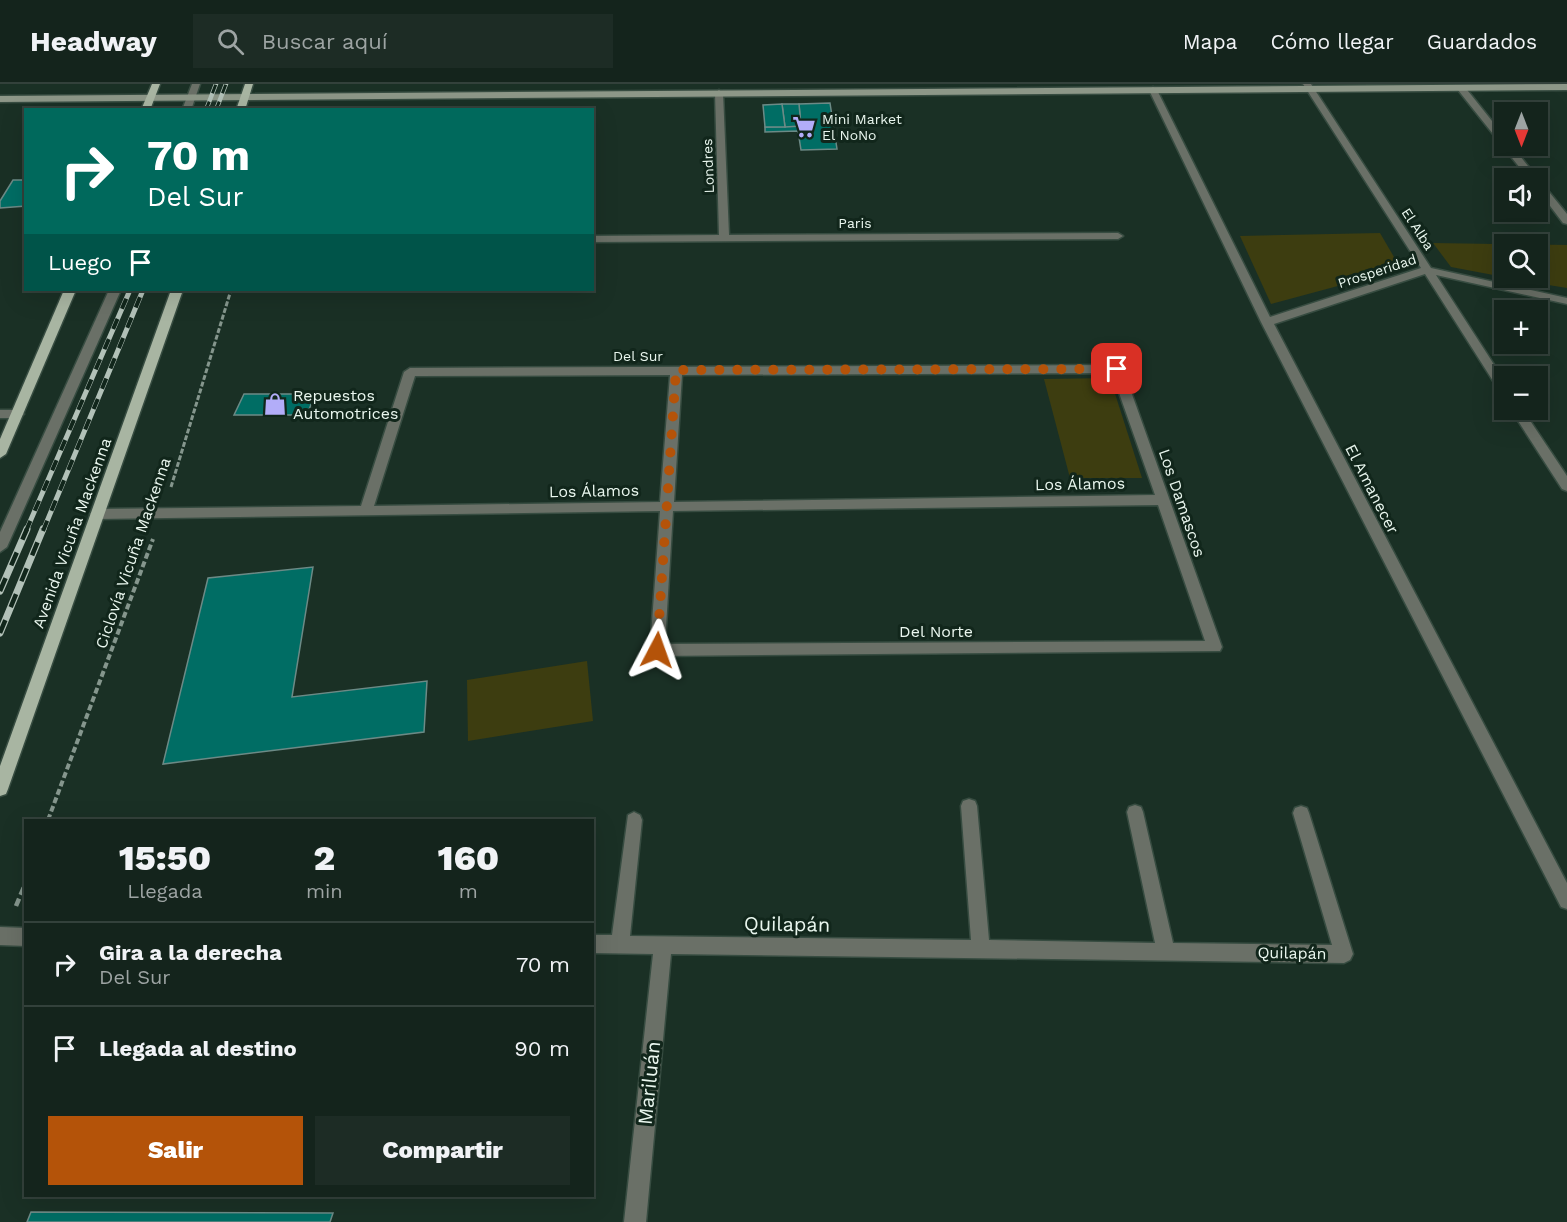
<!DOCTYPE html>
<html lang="es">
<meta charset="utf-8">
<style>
:root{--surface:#14241c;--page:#1d2c25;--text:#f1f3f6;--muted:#9da4a3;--line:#33413b;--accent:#b45309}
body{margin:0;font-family:"Work Sans",sans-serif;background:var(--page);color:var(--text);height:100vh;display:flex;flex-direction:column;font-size:22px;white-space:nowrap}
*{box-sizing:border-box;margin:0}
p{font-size:20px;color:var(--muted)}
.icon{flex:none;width:33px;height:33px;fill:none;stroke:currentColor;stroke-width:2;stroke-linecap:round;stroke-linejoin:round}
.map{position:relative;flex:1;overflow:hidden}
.side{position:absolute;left:24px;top:735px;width:570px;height:378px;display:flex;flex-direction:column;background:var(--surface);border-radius:0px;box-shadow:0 6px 24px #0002,0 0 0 2px var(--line)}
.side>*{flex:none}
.hud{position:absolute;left:24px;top:24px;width:570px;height:183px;border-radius:0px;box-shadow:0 6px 24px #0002,0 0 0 2px var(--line);background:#00695c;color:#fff;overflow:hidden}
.needle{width:39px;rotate:180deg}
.tools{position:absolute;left:1494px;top:18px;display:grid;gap:12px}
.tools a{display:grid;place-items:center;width:54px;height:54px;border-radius:0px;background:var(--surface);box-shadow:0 6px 24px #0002,0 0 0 2px var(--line);font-size:30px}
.pin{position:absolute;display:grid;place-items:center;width:51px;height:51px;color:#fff;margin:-26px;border-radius:12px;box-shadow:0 3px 9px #0006}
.me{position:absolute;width:66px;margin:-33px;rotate:4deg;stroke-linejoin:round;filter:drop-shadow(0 0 4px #0008)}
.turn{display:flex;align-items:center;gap:21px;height:126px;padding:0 24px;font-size:27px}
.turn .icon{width:78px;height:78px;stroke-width:2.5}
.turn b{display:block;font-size:42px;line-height:51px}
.then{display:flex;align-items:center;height:57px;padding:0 24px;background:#0003;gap:12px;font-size:22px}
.eta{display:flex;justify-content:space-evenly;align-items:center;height:102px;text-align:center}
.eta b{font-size:36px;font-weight:800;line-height:42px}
.button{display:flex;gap:12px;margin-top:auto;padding:12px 24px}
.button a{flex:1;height:69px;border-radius:0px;background:var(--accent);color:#fff;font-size:24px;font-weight:800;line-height:69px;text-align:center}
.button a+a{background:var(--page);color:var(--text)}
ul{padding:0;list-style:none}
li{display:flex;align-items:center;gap:18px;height:84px;padding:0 24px;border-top:2px solid var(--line)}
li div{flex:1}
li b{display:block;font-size:22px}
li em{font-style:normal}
header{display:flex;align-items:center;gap:36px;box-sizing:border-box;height:84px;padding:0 30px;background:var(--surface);border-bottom:2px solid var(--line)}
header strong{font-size:28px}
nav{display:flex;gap:33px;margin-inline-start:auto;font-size:21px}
.search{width:420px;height:54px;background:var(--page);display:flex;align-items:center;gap:15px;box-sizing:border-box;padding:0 21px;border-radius:0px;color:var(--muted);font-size:22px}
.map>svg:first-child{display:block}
.green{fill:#3d3d10}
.building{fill:#006d64;stroke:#6c8a86;stroke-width:1.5}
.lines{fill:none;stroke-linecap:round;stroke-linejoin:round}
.lane-casing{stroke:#374c41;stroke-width:3}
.street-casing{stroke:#374c41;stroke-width:3}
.secondary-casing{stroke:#374c41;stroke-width:3}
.primary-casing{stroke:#374c41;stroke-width:3}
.path-far2{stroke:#85968d;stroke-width:3;stroke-dasharray:5 2;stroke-linecap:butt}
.path-far1{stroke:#85968d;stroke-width:4;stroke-dasharray:6 3;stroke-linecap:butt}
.path{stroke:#85968d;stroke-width:4.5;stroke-dasharray:8 4;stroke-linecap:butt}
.lane{fill:#6a7067;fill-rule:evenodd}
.street{fill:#6a7067;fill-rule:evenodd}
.secondary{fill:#8d9788;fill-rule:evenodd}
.primary{fill:#a8b5a2;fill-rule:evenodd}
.rail-far2-casing{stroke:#b2c1b8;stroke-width:4.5}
.rail-far1-casing{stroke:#b2c1b8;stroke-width:5}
.rail-casing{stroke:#b2c1b8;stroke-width:7}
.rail-far2{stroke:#11261b;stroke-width:3;stroke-dasharray:9;stroke-linecap:butt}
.rail-far1{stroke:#11261b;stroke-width:4;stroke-dasharray:11;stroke-linecap:butt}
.rail{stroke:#11261b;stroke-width:4.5;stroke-dasharray:14;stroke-linecap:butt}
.route{stroke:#b45309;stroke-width:10;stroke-dasharray:0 18}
.labels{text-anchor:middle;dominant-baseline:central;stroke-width:6;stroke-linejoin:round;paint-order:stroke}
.far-poi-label{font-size:14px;fill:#e9f6ee;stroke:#11261b;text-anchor:start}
.far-street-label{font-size:14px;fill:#e9f6ee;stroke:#11261b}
.poi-label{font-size:16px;fill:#e9f6ee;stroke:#11261b;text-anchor:start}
.street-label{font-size:16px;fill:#e9f6ee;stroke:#11261b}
.near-street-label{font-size:20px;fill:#e9f6ee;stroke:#11261b}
</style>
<header>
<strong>Headway</strong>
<div class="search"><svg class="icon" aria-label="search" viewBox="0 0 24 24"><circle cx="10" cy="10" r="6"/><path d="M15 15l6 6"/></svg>Buscar aquí</div>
<nav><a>Mapa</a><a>Cómo llegar</a><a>Guardados</a></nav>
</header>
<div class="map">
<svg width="1567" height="1138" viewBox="0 0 1567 1138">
<rect width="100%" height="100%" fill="#1a3025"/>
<g class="green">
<polygon points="1380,149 1401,185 1271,220 1240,152"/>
<polygon points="1433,159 1567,161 1567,204 1506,194 1538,194 1538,160 1504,160 1504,193 1451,183"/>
<polygon points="1110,294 1142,394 1070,394 1044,295"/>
<polygon points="587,577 593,637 468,657 467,596"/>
</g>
<g class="building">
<polygon points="830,19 837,65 801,66 798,47 765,48 765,43 801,42 799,20"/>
<polygon points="782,20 799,20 801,42 785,43"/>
<polygon points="782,20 785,43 765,43 763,21"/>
<polygon points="13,96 26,96 26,122 0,124 0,117"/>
<polygon points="244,310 315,310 307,331 234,331"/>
<polygon points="313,483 292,613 427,597 424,648 163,680 208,494"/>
<polygon points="31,1128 333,1129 330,1138 27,1138"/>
</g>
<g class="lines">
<g class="lane-casing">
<g id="lane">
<polygon points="192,0 200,0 191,26 182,26"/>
<polygon points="109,206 121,206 7,463 0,468 0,448"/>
</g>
</g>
<g class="street-casing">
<g id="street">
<polygon points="1303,0 1311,0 1431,184 1567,214 1567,220 1436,191 1504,296 1504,309 1500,308 1425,190 1274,240 1567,799 1567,825 1561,823 1261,238 1149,6 1153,3 1157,6 1270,233 1421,184"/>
<polygon points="1458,2 1464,2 1504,52 1504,62 1512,62 1536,92 1538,94 1538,95 1528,94 1458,6"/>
<polygon points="719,6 723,9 729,151 1118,149 1123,152 1118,155 592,158 592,152 719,151 715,9"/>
<polygon points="1538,97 1541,98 1567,130 1567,140 1563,139 1538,106"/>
<path d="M1117 281 1123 285 1222 563 1220 567 657 572 652 570 650 566 660 427 97 435 90 430 97 425 361 422 404 288 410 284ZM1112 289 1155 411 674 418 682 291ZM670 291 660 418 374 422 415 292ZM1158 421 1205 557 665 560 673 427Z"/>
<polygon points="0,326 18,326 24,330 18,334 0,334"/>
<polygon points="1511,326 1523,326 1567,392 1567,407 1562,405"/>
<polygon points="969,715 975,717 977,722 989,856 1155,859 1127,728 1129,723 1135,721 1141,723 1143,728 1173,859 1332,861 1293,729 1295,724 1301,722 1307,724 1309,729 1353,870 1350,876 1344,879 671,870 646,1138 624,1138 653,870 592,869 592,851 612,851 628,731 634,728 640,731 642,736 630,852 971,856 961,722 963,717"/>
<polygon points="0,843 26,844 26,862 0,861"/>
</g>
</g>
<g class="secondary-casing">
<polygon id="secondary" points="1567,0 1567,6 0,18 0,12"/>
</g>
<g class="primary-casing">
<g id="primary">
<polygon points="152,0 160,0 150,26 141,26"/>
<polygon points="245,0 253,0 245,26 236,26"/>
<polygon points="64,206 76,206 6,370 0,374 0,355"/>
<polygon points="171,206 183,206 8,705 6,710 0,712 0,682"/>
</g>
</g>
<polyline class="path-far2" points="171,403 231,206"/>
<polyline class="path-far1" points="48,736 153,455"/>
<polyline class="path" points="16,822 26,798"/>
<use href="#lane" class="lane"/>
<use href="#street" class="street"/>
<use href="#secondary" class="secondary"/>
<use href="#primary" class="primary"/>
<g class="rail-far2-casing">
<g id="rail-far2">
<polyline points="206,26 216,0"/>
<polyline points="216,26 226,0"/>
</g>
</g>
<g class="rail-far1-casing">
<g id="rail-far1">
<polyline points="26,447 130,206"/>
<polyline points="43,447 143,206"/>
</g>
</g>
<g class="rail-casing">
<g id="rail">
<polyline points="0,507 27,445"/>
<polyline points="0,549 43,445"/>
</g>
</g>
<use href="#rail-far2" class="rail-far2"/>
<use href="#rail-far1" class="rail-far1"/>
<use href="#rail" class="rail"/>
</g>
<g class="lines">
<polyline class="route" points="657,566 676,286 1117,285"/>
</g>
<defs>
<g id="supermarket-bare" transform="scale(1.8)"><path d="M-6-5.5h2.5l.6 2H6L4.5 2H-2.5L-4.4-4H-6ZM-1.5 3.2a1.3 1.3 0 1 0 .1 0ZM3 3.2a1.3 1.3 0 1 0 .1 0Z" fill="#b2adf9" stroke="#11261b" stroke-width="2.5" paint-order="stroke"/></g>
<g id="shop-bare" transform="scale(1.8)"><path d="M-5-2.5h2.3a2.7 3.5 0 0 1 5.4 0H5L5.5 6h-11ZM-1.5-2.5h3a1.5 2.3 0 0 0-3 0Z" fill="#b2adf9" stroke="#11261b" stroke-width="2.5" paint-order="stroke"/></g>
</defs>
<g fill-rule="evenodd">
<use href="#supermarket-bare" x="804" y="43"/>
<use href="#shop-bare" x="275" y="320"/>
</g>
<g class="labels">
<g class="far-poi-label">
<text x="822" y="35">Mini Market<tspan x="822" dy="16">El NoNo</tspan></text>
</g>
<g class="far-street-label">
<text transform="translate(708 82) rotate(-92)">Londres</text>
<text x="855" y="139">Paris</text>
<text transform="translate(1418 145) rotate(57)">El Alba</text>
<text transform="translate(1377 187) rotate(-18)">Prosperidad</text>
<text x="638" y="272">Del Sur</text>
</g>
<g class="poi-label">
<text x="293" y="311">Repuestos<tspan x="293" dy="18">Automotrices</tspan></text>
</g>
<g class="street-label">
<text transform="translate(1080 400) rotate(-1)">Los Álamos</text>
<text transform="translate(1372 405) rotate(63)">El Amanecer</text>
<text transform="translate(594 407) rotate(-1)">Los Álamos</text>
<text transform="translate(1182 419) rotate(71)">Los Damascos</text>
<text transform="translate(72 449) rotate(-70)">Avenida Vicuña Mackenna</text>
<text transform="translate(133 469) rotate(-71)">Ciclovía Vicuña Mackenna</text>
<text x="936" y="547">Del Norte</text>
<text transform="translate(1292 869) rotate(1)">Quilapán</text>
</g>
<g class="near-street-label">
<text transform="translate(787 840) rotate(1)">Quilapán</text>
<text transform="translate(649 999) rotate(-84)">Mariluán</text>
</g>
</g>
</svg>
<div class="tools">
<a><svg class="needle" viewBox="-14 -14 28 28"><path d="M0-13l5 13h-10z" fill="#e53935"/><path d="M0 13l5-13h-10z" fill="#9da4a3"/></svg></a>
<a><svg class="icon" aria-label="sound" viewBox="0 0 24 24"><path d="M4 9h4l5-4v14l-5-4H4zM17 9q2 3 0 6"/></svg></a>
<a><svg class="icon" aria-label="search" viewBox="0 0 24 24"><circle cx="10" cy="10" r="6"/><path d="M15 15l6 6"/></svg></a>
<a>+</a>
<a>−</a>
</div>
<div class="pin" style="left:1117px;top:285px;background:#d93025"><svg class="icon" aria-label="arrive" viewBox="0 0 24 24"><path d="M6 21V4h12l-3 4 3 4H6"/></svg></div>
<svg class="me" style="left:657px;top:566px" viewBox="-20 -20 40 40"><path d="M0-17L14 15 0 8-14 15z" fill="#b45309" stroke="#fff" stroke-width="4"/></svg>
<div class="hud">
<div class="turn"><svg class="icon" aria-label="right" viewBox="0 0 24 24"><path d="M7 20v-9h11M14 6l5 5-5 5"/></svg><div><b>70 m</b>Del Sur</div></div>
<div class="then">Luego<svg class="icon" aria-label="arrive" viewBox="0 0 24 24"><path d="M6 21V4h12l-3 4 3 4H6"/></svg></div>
</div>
<section class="side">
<div class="eta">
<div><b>15:50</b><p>Llegada</p></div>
<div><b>2</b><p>min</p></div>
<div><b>160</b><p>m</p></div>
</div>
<ul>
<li><svg class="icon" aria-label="right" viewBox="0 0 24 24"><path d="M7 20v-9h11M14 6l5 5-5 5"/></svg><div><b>Gira a la derecha</b><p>Del Sur</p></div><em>70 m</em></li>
<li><svg class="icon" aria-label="arrive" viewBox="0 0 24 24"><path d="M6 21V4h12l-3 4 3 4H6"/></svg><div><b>Llegada al destino</b></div><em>90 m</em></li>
</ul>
<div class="button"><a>Salir</a><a>Compartir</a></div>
</section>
</div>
